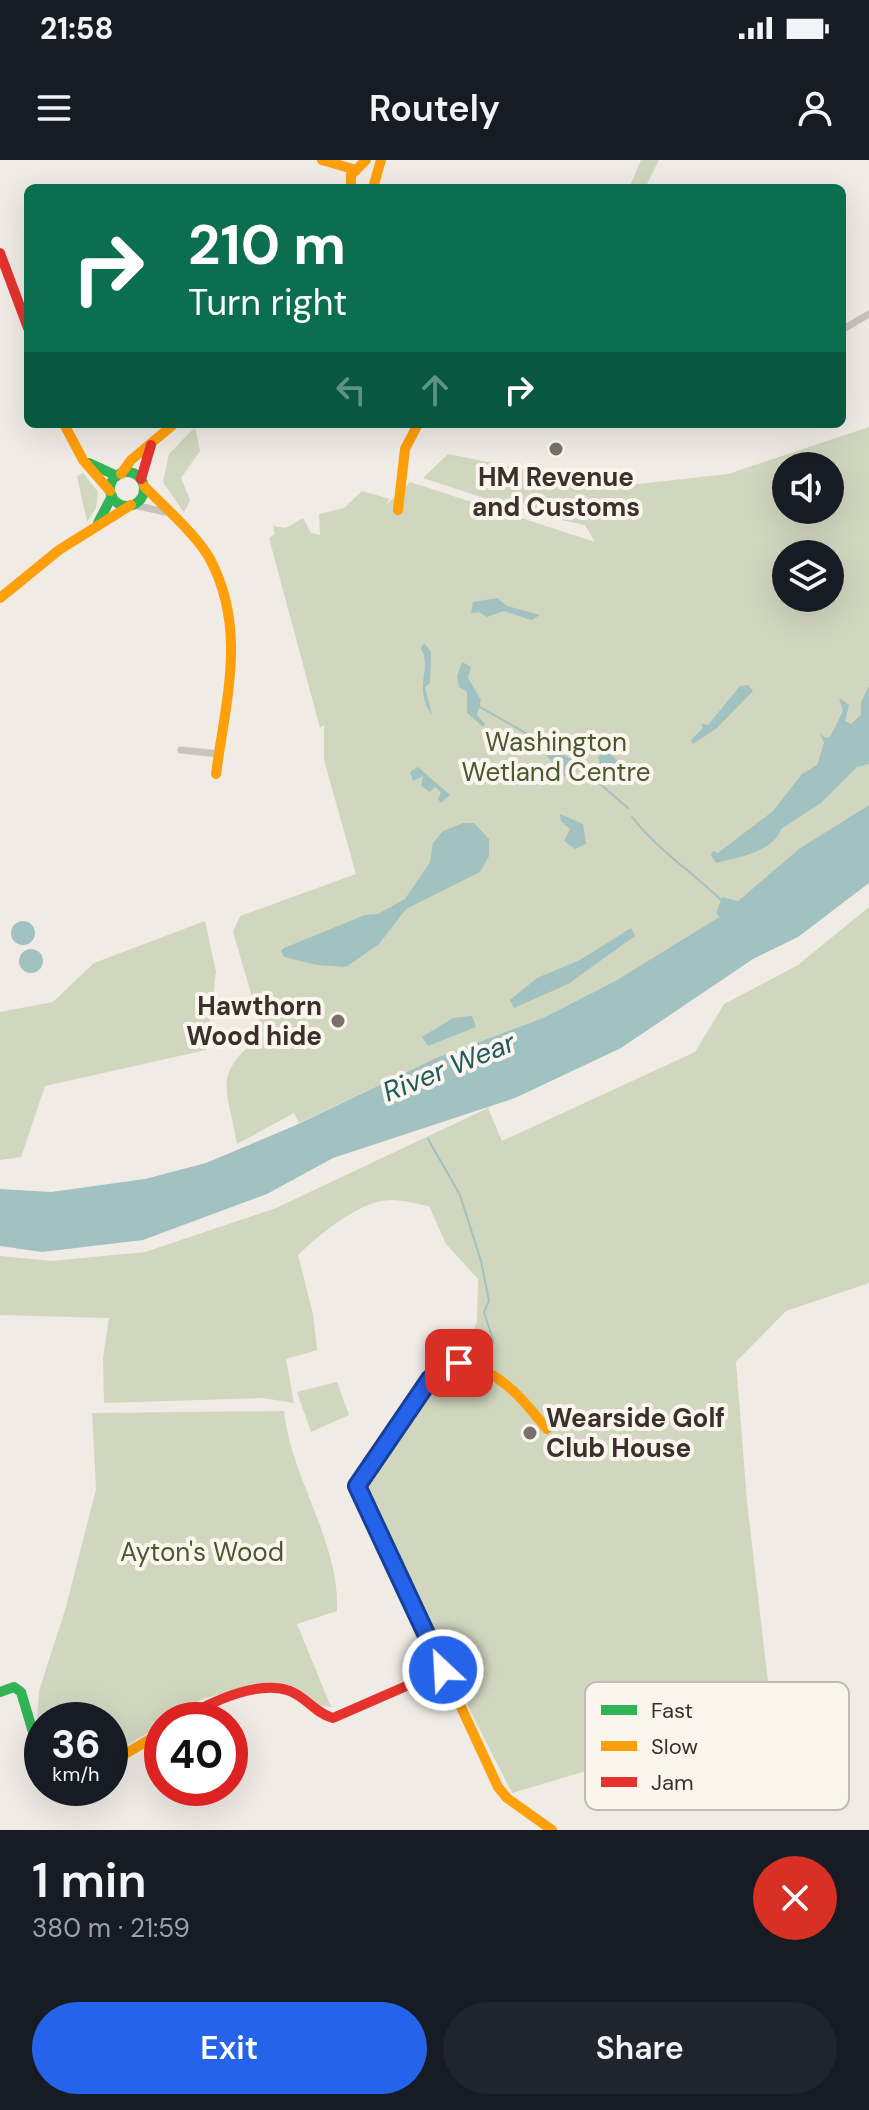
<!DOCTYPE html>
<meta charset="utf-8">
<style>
:root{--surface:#171b24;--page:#20242c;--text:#f1f3f6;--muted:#9ea1a6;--accent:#2563eb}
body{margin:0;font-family:"DM Sans",sans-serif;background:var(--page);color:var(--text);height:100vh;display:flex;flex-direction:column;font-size:30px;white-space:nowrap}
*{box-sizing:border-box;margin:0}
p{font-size:26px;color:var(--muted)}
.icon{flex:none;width:44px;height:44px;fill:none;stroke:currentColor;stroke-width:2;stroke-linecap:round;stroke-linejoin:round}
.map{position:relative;height:1670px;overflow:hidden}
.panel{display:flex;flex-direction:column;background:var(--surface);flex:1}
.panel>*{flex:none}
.banner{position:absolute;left:24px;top:24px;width:822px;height:244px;border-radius:12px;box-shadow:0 8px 32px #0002;background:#0b6e4f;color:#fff;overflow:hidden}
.tools{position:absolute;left:772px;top:292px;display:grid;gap:16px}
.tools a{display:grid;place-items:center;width:72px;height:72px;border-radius:50%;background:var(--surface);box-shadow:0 8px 32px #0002;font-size:40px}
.speed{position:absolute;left:24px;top:1542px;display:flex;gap:16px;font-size:40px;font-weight:700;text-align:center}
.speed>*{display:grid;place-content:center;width:104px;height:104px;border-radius:50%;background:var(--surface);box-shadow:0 8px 32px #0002;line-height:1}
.speed small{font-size:20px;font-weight:400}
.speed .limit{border:12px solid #d22;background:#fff;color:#111}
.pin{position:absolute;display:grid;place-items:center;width:68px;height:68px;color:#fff;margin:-34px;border-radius:16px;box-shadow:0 4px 12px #0006}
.me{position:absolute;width:88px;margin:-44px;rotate:335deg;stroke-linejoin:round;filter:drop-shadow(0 0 6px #0008)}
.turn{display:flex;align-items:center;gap:28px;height:168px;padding:0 32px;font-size:36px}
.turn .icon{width:104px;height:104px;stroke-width:2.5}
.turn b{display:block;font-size:56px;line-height:68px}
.lanes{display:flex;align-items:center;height:76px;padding:0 32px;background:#0003;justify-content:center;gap:40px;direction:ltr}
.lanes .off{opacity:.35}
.round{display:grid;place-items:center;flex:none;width:84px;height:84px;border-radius:42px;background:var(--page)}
.headline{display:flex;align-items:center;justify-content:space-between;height:136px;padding:0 32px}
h1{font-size:48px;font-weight:600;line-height:60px}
.cta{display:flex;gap:16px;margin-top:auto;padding:16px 32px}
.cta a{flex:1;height:92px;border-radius:48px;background:var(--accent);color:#fff;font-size:32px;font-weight:600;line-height:92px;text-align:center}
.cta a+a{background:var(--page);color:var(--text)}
.status{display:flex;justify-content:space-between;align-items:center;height:56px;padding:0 40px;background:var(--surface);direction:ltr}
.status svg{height:22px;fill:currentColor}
header{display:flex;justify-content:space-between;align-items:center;height:104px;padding:0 32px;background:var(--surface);font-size:36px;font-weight:600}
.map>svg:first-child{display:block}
.green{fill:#d1d6bf;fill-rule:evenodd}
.water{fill:#a1c2c1}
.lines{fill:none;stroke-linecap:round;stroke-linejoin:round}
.stream{stroke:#a1c2c1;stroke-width:2}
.street{stroke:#c9c3be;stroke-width:7}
.fast{stroke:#30b455;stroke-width:10}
.slow{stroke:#ff9f0a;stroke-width:10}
.jam{stroke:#e5322d;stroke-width:10}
.route-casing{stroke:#184099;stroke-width:20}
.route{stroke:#2563eb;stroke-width:14}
.poi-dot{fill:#7a716c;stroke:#fbf5ee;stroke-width:3}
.labels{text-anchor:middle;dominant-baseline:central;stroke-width:8;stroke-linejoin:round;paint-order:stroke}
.poi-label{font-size:26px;font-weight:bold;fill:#3b302b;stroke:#fbf5ee}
.park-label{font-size:26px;fill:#4a5a2e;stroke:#fbf5ee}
.water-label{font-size:28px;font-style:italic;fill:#1f5a5e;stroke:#fbf5ee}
.key{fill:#fbf5ee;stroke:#c1bab4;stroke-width:2}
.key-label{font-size:22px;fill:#3b302b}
</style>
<div class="status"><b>21:58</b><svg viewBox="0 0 49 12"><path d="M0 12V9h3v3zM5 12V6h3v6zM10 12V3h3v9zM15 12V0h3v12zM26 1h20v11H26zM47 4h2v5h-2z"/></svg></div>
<header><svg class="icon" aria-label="menu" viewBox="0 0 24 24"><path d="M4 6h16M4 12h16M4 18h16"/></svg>Routely<svg class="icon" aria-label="person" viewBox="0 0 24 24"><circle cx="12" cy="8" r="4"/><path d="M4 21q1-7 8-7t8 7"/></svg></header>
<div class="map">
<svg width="869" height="1670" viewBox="0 0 869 1670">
<rect width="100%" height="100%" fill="#f0ebe5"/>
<g class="green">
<polygon points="641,0 659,0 645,28 629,28"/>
<polygon points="195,267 200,291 181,318 190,340 184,353 163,322 169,294"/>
<path d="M869 267V645L800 688 738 741 722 737 716 753 719 757 617 820 543 858 436 898 299 963 294 953 237 984C227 925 211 916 263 874L233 772 240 756 356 714 324 600V565L320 568 269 378 275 374 273 366 286 368 303 358 311 373 320 375 319 354 344 348 362 331 390 339 385 346 410 322 595 382 585 365 533 354 423 318 448 294 611 327 728 314ZM786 306H830V350H786ZM786 394H830V438H786Z"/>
<polygon points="83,313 98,332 96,348 87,362 77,316"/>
<path d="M869 747V1123L786 1151 736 1202 747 1342 773 1565 674 1568 606 1605 512 1633 406 1424 362 1326 425 1235 492 1202 467 1185 477 1162 478 1119 446 1084 429 1046C417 1044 403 1040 391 1040 360 1040 319 1075 298 1095L313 1154 317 1190 286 1199 294 1243 263 1238 104 1243 103 1198 109 1158 0 1155V1096L52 1101 145 1092 276 1048 488 948 502 981 695 892 724 844 798 805Z"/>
<polygon points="205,761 216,812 206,890 45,926 21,997 0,1000 0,852 53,842 94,803"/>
<polygon points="337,1222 349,1255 311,1272 297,1232"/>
<path d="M284 1251C291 1318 340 1382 337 1451L297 1464 331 1547 316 1545 294 1526 259 1524 202 1539 170 1560H162V1565L110 1595V1560H42V1579L37 1561 39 1531 66 1447 96 1329 92 1253Z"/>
</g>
<g class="water">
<polygon points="497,438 507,446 540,455 531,460 504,451 487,457 479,452 471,453 473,442"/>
<path d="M424 483 431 492 430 523 425 527 432 555C412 526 433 511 421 488Z"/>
<polygon points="462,502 471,507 468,518 481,540 477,555 485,564 483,567 467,553 467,532 459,527 457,516"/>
<polygon points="748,525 753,531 716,569 693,584 691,580 703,568 701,563 708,565 740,526"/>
<path d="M869 526V604L857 607 821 643 781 669C773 693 734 698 716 703L711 695 713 691 718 693 773 651 802 614 817 605 824 583 820 573 825 578 830 577 843 551 839 538 849 545 845 561 851 564 861 555V542Z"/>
<polygon points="548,581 557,591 571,599 577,610 570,617 564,616 541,589"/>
<polygon points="606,591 622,604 628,615 615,621 603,613 598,597"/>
<polygon points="418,607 450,635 441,643 438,639 441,632 435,627 430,632 421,626 423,616 413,621 410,612"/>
<polygon points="869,645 869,723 798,777 753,799 621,888 515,938 333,998 267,1034 143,1080 42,1092 0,1086 0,1029 51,1032 145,1019 206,1003 294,966 436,898 543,858 617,820 719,757 716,753 722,737 738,741 800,688"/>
<polygon points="560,654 583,664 586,684 575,689 564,681 570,669 561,661"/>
<polygon points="463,663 474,663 489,679 489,696 480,712 406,749 379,784 346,807 317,805 284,797 281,791 284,788 365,755 378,754 405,739 430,702 433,683 443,671"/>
<circle cx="23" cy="773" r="12"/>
<polygon points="631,768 635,776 568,824 514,848 510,840 537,818 580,800"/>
<circle cx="31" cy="801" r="12"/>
<polygon points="472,856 476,867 428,886 422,877 453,858"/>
</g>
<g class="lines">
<g class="stream">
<polyline points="478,546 545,584"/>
<polyline points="571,599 628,648"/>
<path d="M632 657C657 689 692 712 721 740"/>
<polyline points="428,979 460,1035 481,1101 489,1141 484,1152 494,1183"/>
</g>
<g class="street">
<polyline points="842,170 869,154"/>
<polyline points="134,345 165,352"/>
<polyline points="181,590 219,594"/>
</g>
<g class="fast">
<polyline points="89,303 117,316"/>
<circle cx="127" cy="329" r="17"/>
<polyline points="98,363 112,336"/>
<polyline points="0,1532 14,1527 21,1532 42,1602"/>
</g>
<g class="slow">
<polyline points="322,0 356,10"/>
<polyline points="351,28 351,15 366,0"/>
<polyline points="373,28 381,0"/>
<polyline points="64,264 83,300 110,331"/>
<polyline points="121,314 131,300 174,264"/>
<path d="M144 326C163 346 197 375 210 399 247 469 226 539 216 614"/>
<polyline points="398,350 405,289 418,264"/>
<polyline points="0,438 59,390 131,345"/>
<path d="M547 1269C518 1234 494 1201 444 1206L381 1286 357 1330 381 1374 498 1627 507 1638 552 1670"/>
<polyline points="110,1603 162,1572"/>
</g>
<g class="jam">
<polyline points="0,93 28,168"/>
<polyline points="141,319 151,285"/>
<path d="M180 1560C209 1543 256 1519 290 1531 306 1537 315 1553 333 1558L443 1510"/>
</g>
</g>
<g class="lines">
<g class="route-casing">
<polyline id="route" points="443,1510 357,1326 430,1219 444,1206 459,1203"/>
</g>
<use href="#route" class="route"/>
</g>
<g class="poi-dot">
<circle cx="556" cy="289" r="8"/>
<circle cx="338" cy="861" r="8"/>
<circle cx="530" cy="1273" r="8"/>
</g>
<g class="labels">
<g class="poi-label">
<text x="556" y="317">HM Revenue<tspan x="556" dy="30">and Customs</tspan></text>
<text x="322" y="846" text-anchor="end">Hawthorn<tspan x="322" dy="30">Wood hide</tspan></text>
<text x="546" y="1258" text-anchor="start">Wearside Golf<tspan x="546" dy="30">Club House</tspan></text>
</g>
<g class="park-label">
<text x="556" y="582">Washington<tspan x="556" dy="30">Wetland Centre</tspan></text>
<text x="202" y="1392">Ayton's Wood</text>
</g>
<g class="water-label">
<text transform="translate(449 907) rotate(-22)">River Wear</text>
</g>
</g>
<rect x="585" y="1522" width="264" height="128" rx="12" class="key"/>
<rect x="601" y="1545" width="36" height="10" fill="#30b455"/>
<rect x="601" y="1581" width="36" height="10" fill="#ff9f0a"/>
<rect x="601" y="1617" width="36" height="10" fill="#e5322d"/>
<g class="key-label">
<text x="651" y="1558">Fast</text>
<text x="651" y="1594">Slow</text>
<text x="651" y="1630">Jam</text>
</g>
</svg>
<div class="tools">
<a><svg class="icon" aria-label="sound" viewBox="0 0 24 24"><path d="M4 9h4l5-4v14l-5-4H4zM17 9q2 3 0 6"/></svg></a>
<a><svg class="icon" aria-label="layers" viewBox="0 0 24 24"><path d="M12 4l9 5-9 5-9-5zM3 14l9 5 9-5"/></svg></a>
</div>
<div class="speed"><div>36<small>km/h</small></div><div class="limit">40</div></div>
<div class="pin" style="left:459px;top:1203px;background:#d93025"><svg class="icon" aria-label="arrive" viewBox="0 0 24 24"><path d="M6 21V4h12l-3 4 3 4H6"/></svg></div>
<svg class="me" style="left:443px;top:1510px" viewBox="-20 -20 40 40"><circle r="17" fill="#2563eb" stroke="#fff" stroke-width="3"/><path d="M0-11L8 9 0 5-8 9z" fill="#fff"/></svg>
<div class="banner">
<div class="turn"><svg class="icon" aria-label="right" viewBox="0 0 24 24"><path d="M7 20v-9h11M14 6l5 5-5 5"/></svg><div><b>210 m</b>Turn right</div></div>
<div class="lanes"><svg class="icon off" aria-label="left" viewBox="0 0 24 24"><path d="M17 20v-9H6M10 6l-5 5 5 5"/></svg><svg class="icon off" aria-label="ahead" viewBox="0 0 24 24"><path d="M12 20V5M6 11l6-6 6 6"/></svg><svg class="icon" aria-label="right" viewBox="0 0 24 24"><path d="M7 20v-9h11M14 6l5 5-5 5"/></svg></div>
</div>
</div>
<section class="panel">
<div class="headline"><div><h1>1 min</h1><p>380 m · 21:59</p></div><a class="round" style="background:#d93025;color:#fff"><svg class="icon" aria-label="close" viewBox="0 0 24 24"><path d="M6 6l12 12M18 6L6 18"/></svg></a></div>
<div class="cta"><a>Exit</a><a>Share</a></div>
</section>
